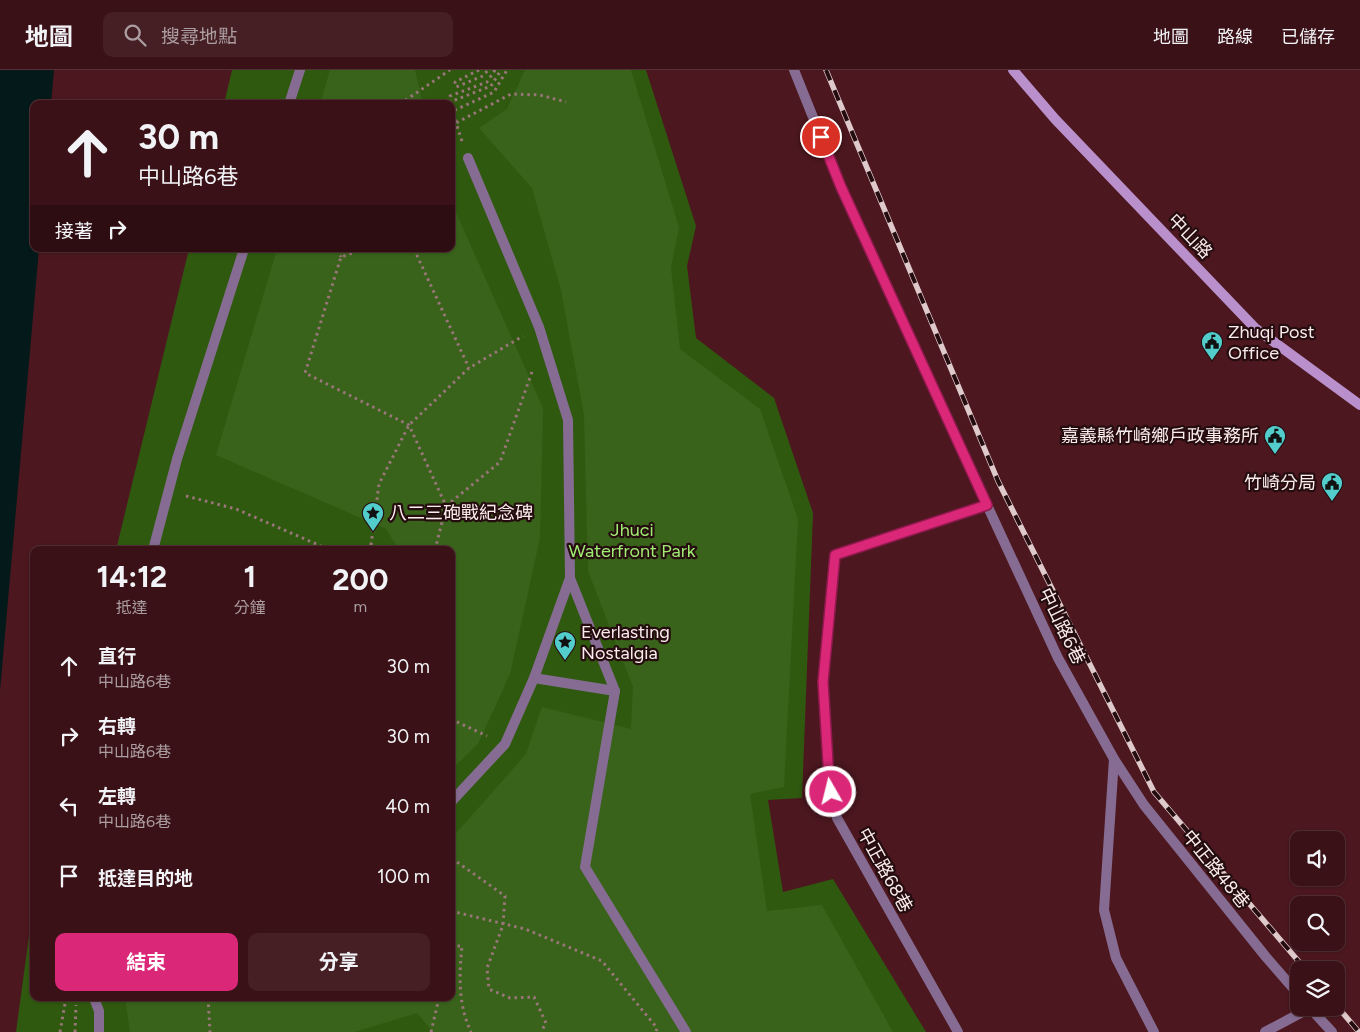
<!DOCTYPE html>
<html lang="zh-TW">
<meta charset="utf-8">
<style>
:root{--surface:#3a1117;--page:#451f24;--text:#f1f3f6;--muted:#ab9da1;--line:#543136;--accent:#db2777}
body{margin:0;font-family:Figtree,"Noto Sans TC",sans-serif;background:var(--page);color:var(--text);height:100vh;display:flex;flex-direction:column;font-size:19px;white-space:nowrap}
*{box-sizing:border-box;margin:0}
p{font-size:16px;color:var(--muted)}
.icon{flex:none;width:28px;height:28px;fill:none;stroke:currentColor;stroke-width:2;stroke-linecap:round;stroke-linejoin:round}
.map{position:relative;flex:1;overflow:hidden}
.drawer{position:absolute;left:30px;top:476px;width:425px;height:455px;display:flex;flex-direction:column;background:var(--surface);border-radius:10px;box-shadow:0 1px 4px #0004,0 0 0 1px var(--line)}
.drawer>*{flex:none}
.top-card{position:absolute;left:30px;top:30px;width:425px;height:152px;border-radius:10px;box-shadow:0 1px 4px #0004,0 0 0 1px var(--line);background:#3a1117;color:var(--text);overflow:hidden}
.fabs{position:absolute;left:1290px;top:761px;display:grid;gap:10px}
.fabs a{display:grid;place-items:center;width:55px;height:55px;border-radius:10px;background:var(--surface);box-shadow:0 1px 4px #0004,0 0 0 1px var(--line);font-size:25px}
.pin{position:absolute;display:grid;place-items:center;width:42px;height:42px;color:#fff;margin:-21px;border:2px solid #fff;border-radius:50%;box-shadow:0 1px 5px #0007}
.me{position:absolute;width:55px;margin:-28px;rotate:352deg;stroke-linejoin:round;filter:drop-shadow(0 0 4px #0008)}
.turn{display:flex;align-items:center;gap:18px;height:105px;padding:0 25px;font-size:22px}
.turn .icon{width:65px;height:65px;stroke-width:2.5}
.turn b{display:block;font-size:35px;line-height:42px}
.then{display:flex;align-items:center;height:48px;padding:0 25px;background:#0003;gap:10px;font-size:19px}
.eta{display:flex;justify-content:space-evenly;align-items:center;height:85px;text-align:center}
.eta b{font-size:30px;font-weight:700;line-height:35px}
.action{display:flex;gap:10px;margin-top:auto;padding:10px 25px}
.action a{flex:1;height:58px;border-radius:10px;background:var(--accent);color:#fff;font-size:20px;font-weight:700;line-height:58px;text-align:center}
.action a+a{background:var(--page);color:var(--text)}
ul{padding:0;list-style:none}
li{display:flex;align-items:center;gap:15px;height:70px;padding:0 25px}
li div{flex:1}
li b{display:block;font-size:19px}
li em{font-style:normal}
header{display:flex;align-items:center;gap:30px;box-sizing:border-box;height:70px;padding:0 25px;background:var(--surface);border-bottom:1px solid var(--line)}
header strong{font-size:24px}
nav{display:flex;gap:28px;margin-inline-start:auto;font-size:18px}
.search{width:350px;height:45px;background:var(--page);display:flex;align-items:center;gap:12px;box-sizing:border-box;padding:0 18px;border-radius:10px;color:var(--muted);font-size:19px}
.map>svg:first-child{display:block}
.green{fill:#305910}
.forest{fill:#39631a}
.water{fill:#041a1a}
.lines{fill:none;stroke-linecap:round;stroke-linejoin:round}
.path{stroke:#9a767b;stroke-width:3;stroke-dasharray:2.5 4;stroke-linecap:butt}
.lane{stroke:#866c92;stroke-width:10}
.street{stroke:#866c92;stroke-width:10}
.secondary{stroke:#b990cc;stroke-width:10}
.rail-casing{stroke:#dec9cb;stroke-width:5.5}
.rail{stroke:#240c0f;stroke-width:4;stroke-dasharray:11;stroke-linecap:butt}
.route-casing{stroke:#8e194d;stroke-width:12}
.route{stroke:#db2777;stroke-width:9}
.labels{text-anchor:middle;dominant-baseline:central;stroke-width:4.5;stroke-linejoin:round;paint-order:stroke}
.street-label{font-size:18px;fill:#faebec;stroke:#240c0f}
.poi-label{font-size:18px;fill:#faebec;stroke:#240c0f;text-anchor:start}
.park-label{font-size:18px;fill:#a1ec73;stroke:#240c0f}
</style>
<header>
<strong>地圖</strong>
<div class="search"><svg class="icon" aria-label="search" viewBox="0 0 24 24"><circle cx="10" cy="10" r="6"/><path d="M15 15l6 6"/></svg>搜尋地點</div>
<nav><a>地圖</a><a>路線</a><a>已儲存</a></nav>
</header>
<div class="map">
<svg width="1360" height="962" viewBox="0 0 1360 962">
<rect width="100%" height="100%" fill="#4d171f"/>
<polygon class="green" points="232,0 646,0 696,156 687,196 696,268 774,328 813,443 802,728 768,730 783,822 833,809 926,962 16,962 34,829 34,928 451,928 451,480 116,480 189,179 451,179 451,34 224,34"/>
<g class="forest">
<polygon points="330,0 415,0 423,34 320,34"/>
<polygon points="525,0 631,0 679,157 671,198 680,279 760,339 798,449 784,717 750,724 767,841 822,835 893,962 433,962 417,943 354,962 130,962 125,928 451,928 451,769 526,684 542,637 631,659 633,617 588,501 584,345 561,220 532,118 479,58 507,39"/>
<polygon points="451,131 543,338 540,468 510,604 478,674 451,700 451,480 399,480 386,459 216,385 277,179 451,179"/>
</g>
<polygon class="water" points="0,0 54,0 51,34 34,34 34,179 39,179 0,621"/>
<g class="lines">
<g class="path">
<polyline points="479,0 455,12 456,17 483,6 488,0"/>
<polyline points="495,0 487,12 450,26 450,32 491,16 501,0"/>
<polyline points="400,34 450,0"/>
<polyline points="451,55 456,53 453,41 494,22 507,0"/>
<polyline points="462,71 456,53 511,24 540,25 566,32"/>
<polyline points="339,179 341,187"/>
<polyline points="364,179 341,187 305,303 409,355 446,436"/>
<polyline points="414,179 469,298"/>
<polyline points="186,426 236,439 330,480"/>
<polyline points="371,475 379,414 409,355 469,298 523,266"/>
<polyline points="435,480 446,436 500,392 533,299"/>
<polyline points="451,649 487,666"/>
<polyline points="451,794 457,792 505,826 503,855 487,898 489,919 510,928 534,927 546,953 541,962"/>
<polyline points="451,841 525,859 602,891 657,958 656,962"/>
<path d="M451 876H462C459 906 458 934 471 962"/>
<polyline points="208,928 210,962"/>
<polyline points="60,962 66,928"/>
<polyline points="75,962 76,935"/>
<polyline points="431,962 439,928"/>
</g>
<g class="lane">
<polyline points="289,34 300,0"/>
<polyline points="468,88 539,257 568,350 570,508 615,621 585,797 686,962"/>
<polyline points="153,480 177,389 244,179"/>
<polyline points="835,485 987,435 1058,588 1114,689 1144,735 1266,887 1299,925"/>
<polyline points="534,608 615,621"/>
<polyline points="451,732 505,674 534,608 570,508"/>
<polyline points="94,928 99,941 99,962"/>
<polyline points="1310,938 1332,962"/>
</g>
<g class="street">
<polyline points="794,0 841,117 987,435"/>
<polyline points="835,485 823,611 829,709 837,748 958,962"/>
<polyline points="1114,689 1104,840 1116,888 1154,962"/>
<polyline points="1265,962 1310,938"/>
</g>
<polyline class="secondary" points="1013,0 1055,49 1255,258 1360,335"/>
<g class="rail-casing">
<g id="rail">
<polyline points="826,0 998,411 1154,722 1306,900"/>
<polyline points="1336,935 1359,962"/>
</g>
</g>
<use href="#rail" class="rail"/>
</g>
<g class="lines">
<g class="route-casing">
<polyline id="route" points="821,67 841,117 987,435 835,485 823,612 829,709 831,722"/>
</g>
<use href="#route" class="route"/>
</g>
<defs>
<g id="civic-pin" transform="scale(1.125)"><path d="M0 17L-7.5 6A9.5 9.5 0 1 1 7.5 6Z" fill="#52cdcc" stroke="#240c0f"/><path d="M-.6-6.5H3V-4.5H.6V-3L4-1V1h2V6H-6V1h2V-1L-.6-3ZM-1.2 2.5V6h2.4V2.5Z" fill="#111"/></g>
<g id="sight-pin" transform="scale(1.125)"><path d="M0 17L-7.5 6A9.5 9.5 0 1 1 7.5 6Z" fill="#52cdcc" stroke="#240c0f"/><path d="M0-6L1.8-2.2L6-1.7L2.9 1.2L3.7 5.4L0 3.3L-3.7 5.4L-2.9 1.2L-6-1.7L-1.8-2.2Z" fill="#111"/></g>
</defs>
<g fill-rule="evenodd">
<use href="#civic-pin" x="1212" y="272"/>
<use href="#civic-pin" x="1275" y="366"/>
<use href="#civic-pin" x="1332" y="413"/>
<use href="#sight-pin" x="373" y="443"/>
<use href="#sight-pin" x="565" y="572"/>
</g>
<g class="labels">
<g class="street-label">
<text transform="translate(1190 166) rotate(46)">中山路</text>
<text transform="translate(1062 556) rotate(64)">中山路6巷</text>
<text transform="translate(1216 799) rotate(51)">中正路48巷</text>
<text transform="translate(885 800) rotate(61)">中正路68巷</text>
</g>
<g class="poi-label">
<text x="1228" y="262">Zhuqi Post<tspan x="1228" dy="21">Office</tspan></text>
<text x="1259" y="366" text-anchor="end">嘉義縣竹崎鄉戶政事務所</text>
<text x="1316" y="413" text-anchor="end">竹崎分局</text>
<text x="389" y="443">八二三砲戰紀念碑</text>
<text x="581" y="562">Everlasting<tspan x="581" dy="21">Nostalgia</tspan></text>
</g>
<g class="park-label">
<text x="632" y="460">Jhuci<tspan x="632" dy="21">Waterfront Park</tspan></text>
</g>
</g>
</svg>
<div class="fabs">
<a><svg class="icon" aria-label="sound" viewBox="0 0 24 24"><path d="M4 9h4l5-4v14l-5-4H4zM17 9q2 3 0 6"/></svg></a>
<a><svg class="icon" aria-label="search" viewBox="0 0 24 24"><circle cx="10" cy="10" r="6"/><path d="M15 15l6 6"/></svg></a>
<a><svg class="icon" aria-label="layers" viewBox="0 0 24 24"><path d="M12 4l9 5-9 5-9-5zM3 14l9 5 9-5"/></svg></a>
</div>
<div class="pin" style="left:821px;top:67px;background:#d93025"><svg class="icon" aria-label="arrive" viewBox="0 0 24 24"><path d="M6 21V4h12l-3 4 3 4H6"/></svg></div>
<svg class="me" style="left:831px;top:722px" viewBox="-20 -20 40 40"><circle r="17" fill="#db2777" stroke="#fff" stroke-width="3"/><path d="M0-11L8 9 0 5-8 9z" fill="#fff"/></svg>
<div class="top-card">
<div class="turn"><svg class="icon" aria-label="ahead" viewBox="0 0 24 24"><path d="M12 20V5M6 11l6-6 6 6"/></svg><div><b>30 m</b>中山路6巷</div></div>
<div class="then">接著<svg class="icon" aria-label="right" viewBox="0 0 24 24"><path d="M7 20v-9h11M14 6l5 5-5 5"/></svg></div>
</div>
<section class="drawer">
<div class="eta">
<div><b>14:12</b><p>抵達</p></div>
<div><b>1</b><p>分鐘</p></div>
<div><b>200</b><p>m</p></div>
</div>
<ul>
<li><svg class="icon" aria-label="ahead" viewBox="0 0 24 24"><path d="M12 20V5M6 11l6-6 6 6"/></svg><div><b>直行</b><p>中山路6巷</p></div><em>30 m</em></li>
<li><svg class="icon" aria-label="right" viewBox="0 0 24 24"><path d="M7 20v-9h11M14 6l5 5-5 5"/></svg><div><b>右轉</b><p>中山路6巷</p></div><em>30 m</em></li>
<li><svg class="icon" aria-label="left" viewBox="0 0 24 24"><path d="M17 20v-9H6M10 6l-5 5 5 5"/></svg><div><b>左轉</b><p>中山路6巷</p></div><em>40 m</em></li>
<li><svg class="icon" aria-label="arrive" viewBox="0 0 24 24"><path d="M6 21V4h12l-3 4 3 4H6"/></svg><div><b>抵達目的地</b></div><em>100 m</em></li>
</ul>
<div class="action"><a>結束</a><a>分享</a></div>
</section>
</div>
